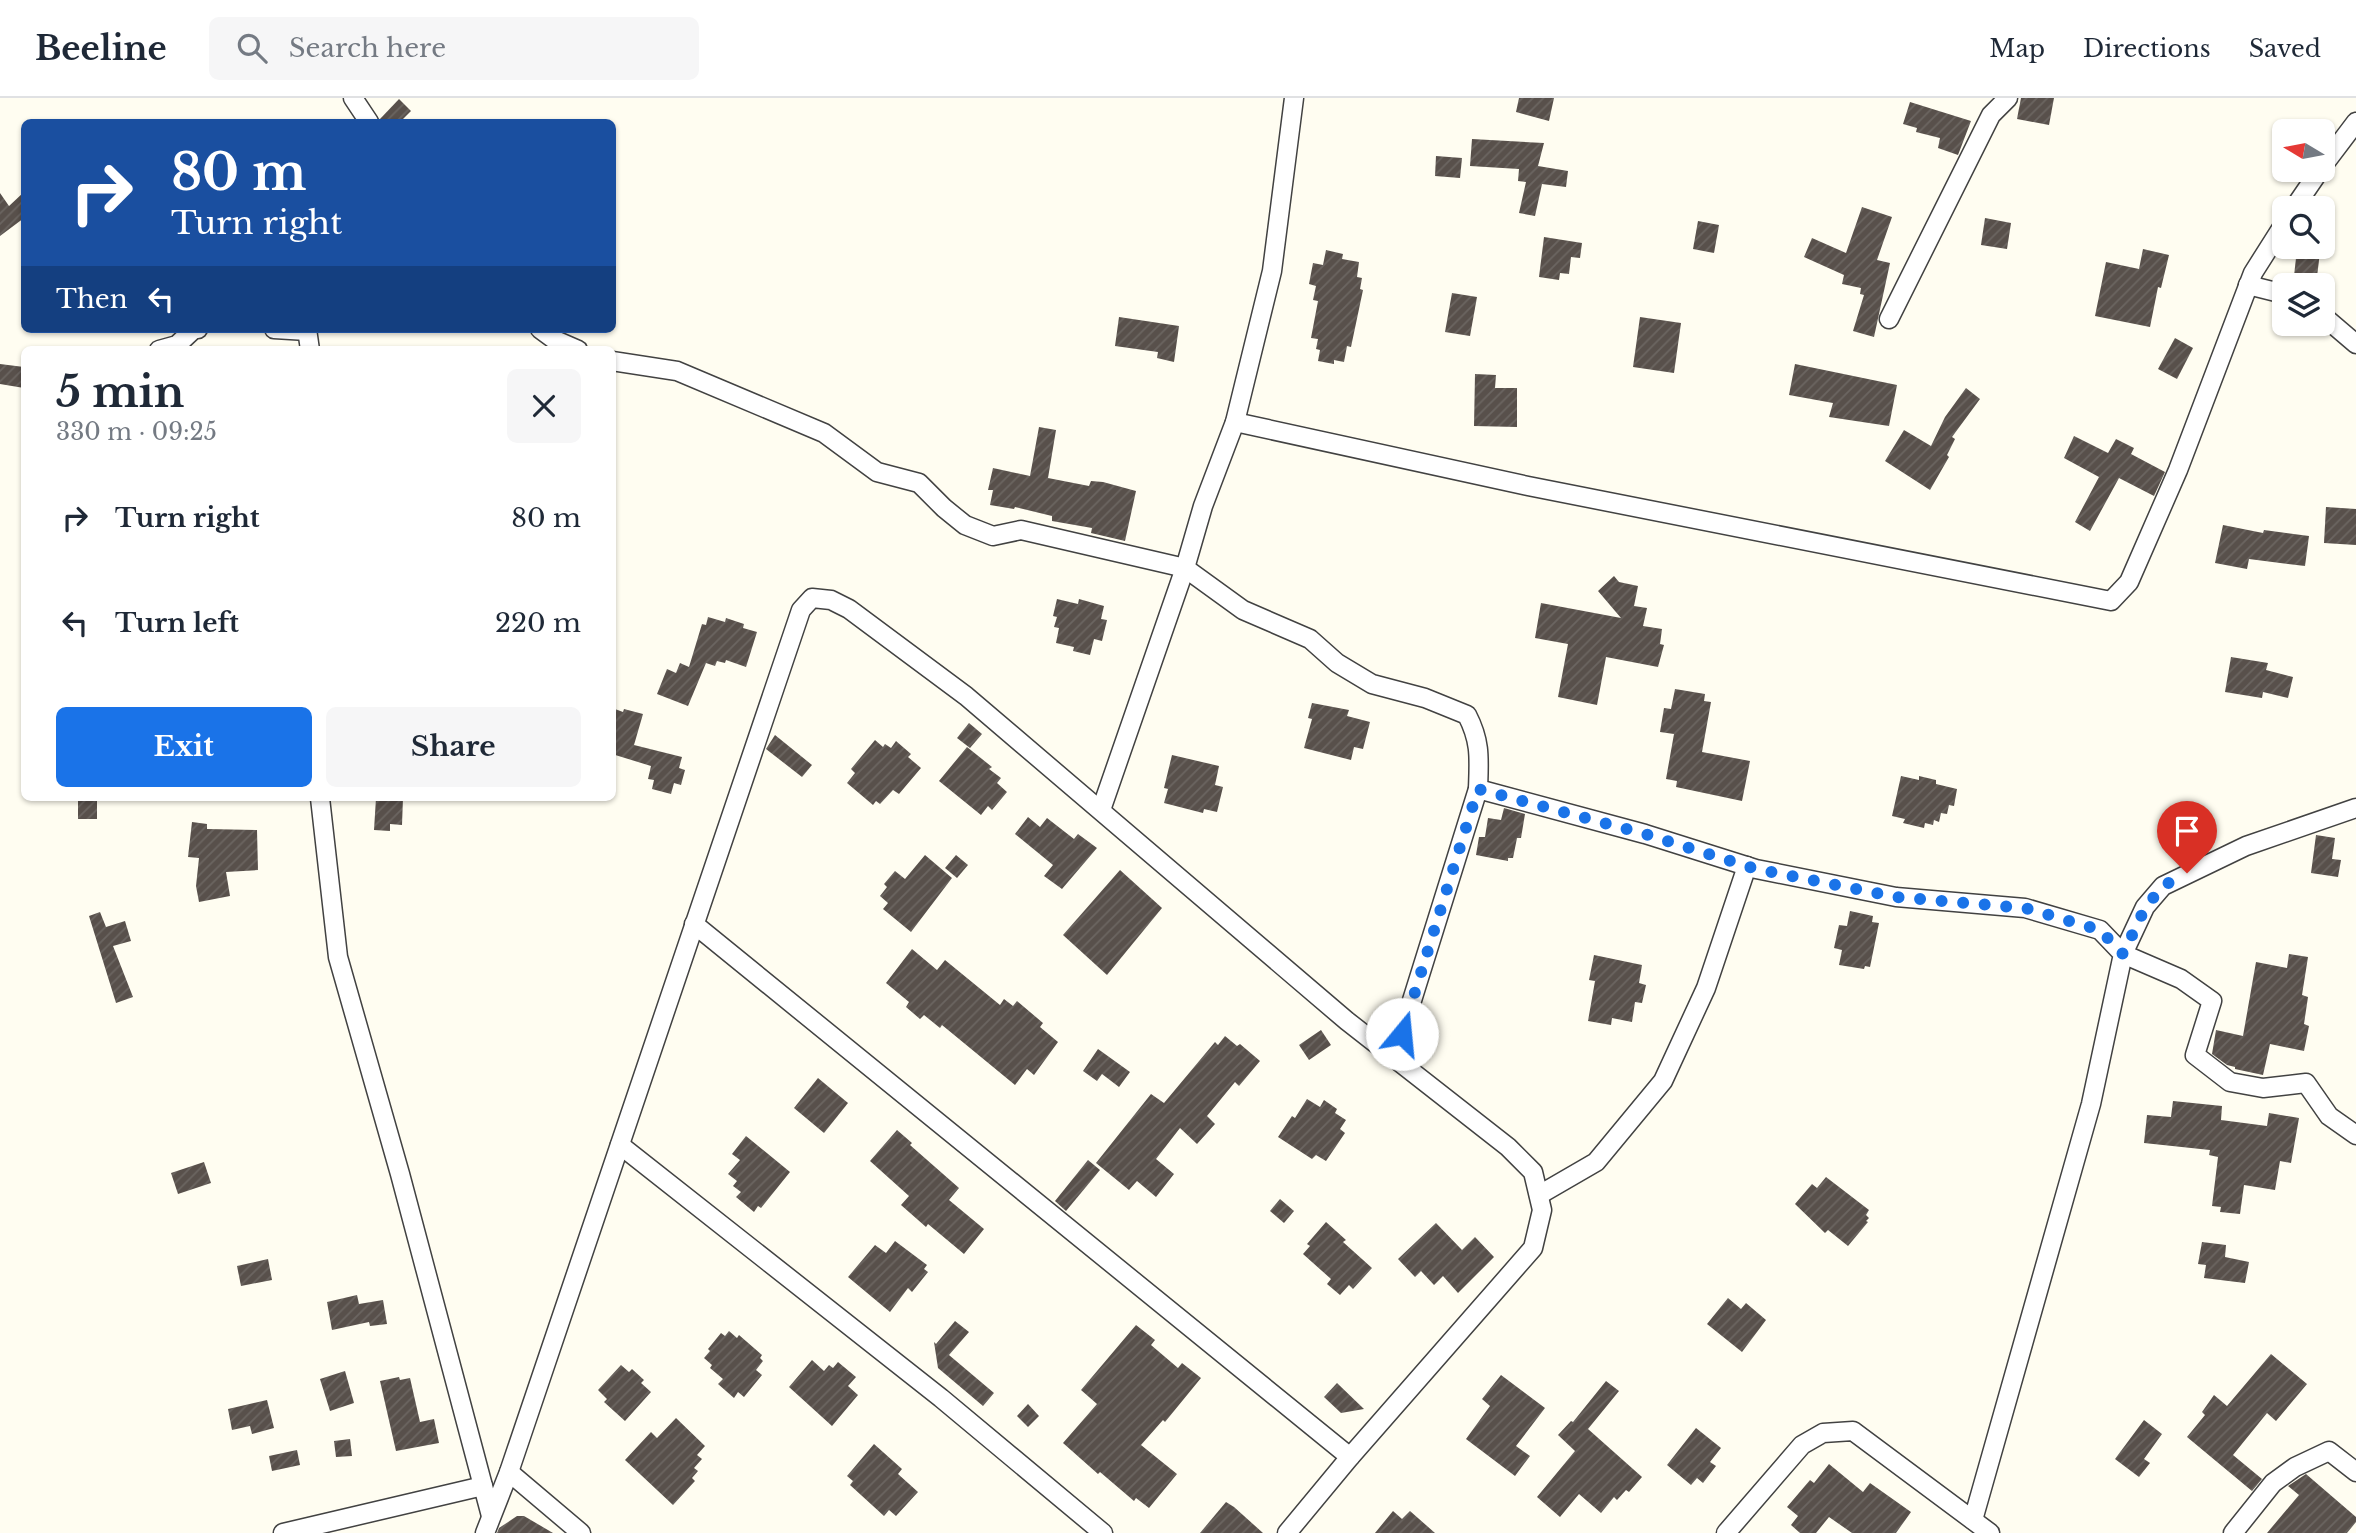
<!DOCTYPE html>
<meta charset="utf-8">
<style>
:root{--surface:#fff;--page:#f6f6f7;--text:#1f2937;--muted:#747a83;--line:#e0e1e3;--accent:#1a73e8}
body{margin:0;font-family:"Libre Baskerville",serif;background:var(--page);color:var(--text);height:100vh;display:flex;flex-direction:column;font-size:26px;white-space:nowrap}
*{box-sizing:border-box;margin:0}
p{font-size:23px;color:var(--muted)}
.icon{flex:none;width:38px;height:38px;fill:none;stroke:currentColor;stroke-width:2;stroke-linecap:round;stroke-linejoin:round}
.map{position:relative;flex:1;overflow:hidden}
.side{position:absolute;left:21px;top:248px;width:595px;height:455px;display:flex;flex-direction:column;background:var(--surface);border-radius:10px;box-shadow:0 2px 5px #0004}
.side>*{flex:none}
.guide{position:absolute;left:21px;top:21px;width:595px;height:214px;border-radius:10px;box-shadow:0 2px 5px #0004;background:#1a4fa0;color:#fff;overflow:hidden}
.needle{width:46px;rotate:280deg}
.fabs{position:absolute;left:2272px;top:21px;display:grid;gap:14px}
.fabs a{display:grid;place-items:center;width:63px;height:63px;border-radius:10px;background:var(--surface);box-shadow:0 2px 5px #0004;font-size:35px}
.pin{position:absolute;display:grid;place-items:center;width:60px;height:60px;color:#fff;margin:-72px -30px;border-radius:50% 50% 50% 0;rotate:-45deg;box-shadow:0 0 7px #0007}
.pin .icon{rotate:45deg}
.me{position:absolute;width:77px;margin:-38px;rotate:17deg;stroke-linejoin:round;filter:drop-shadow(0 0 5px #0008)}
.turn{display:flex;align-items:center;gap:24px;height:147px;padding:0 35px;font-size:32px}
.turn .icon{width:91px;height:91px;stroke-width:2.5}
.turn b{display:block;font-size:49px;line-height:60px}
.then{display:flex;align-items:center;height:66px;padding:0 35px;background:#0003;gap:14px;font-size:26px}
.round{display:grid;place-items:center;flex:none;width:74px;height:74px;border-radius:10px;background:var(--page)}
.head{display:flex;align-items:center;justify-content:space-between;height:119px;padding:0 35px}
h1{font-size:42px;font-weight:800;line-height:52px}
.button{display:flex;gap:14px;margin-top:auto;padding:14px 35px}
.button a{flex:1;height:80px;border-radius:10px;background:var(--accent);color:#fff;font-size:28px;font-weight:800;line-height:80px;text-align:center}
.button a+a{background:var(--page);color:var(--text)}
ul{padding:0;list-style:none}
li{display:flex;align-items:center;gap:21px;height:105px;padding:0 35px}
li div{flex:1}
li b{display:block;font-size:26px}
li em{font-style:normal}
header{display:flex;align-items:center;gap:42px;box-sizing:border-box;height:98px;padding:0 35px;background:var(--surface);border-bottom:2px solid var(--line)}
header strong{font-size:33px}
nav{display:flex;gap:38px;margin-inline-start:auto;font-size:24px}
.search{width:490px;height:63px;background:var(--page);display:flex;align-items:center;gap:18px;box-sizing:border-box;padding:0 24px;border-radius:10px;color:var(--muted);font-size:26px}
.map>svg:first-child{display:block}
.building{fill:url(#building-hatch)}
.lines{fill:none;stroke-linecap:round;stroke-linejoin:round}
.street-casing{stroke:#424242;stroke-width:21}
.street{stroke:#fff;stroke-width:18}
.route{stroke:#1a73e8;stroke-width:12;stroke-dasharray:0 21.6}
</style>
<header>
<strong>Beeline</strong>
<div class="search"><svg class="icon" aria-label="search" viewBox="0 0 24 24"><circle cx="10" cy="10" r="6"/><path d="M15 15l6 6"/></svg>Search here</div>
<nav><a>Map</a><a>Directions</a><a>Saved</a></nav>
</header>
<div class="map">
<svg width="2356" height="1435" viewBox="0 0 2356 1435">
<defs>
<pattern id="building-hatch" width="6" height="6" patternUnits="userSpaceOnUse" patternTransform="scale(1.75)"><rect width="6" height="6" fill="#58504b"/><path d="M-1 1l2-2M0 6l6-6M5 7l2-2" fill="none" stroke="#6b6561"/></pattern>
</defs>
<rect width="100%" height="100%" fill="#fffdf1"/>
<g class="building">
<polygon points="1519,0 1554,0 1549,23 1516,14"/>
<polygon points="2021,0 2054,0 2049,27 2017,21"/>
<polygon points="399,1 411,13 400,24 380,24 380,21"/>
<polygon points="1910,4 1971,23 1958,57 1938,50 1940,40 1916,34 1917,30 1903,26"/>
<polygon points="1472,41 1544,45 1538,68 1568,73 1566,89 1542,86 1535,118 1519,115 1526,84 1518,83 1519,71 1470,68"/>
<polygon points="1436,58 1462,60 1460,80 1435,78"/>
<polygon points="24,94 24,120 0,138 0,95 9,108"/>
<polygon points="1862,109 1892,119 1877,162 1890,165 1874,239 1853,233 1864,197 1860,196 1861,190 1842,186 1844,177 1804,159 1812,140 1846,155"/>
<polygon points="1985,120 2011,125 2007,151 1981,147"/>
<polygon points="1698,123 1719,127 1714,155 1693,151"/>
<polygon points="1544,139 1582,145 1580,160 1571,159 1569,176 1560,175 1559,182 1539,179"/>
<polygon points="2143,151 2169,157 2161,190 2158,189 2150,229 2095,218 2106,164 2139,171"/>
<polygon points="2297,151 2320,154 2316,187 2293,187"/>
<polygon points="1326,152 1343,156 1342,161 1359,164 1357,179 1362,180 1360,191 1363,192 1351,249 1347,248 1344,264 1334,262 1334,266 1318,263 1320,252 1316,251 1318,241 1311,240 1318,203 1313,202 1316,188 1309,186 1313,165 1323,167"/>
<polygon points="1452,195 1477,199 1470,238 1445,234"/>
<polygon points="1119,219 1179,228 1174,264 1157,260 1158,254 1115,248"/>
<polygon points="1640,219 1681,225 1674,275 1633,269"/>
<polygon points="2175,240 2193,250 2177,281 2158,271"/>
<polygon points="0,266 24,269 24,290 0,286"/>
<polygon points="1795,266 1897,287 1889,328 1829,319 1833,305 1789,297"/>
<polygon points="1475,276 1496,277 1495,290 1517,290 1517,329 1474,328"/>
<polygon points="1966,290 1980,301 1952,339 1955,341 1947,357 1949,359 1930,392 1885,363 1904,332 1931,348 1945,319"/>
<polygon points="1039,329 1056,332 1048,380 1089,388 1091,383 1103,384 1136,393 1125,443 1091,435 1092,430 1052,423 1052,418 1015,409 1014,411 990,407 993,392 988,392 993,370 1030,378"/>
<polygon points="2074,338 2108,355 2116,341 2134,350 2131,356 2165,374 2154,398 2119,380 2090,433 2075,424 2099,379 2064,360"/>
<polygon points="2326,409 2356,411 2356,447 2324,445"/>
<polygon points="2223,427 2263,435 2264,432 2309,438 2305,468 2249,461 2247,471 2215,465"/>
<polygon points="1614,478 1619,484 1638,488 1634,508 1647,510 1643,528 1662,531 1660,546 1664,547 1658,569 1606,559 1597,607 1558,599 1568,546 1535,540 1541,505 1621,520 1598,493"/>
<polygon points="1057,501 1078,506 1079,501 1104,508 1101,521 1107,522 1102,543 1094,541 1090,557 1073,553 1074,549 1056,545 1059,530 1054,529 1057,519 1053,518"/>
<polygon points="708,519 725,524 726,520 744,526 743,530 757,534 746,569 726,562 725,565 717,563 715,568 706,565 688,608 657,596 667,571 676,575 680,565 689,569 702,526 706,527"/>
<polygon points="2231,559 2268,565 2266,572 2293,579 2288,600 2263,594 2262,600 2225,594"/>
<polygon points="1675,591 1705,596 1704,603 1711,604 1702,654 1750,663 1742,703 1676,689 1677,683 1666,681 1674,636 1660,634 1664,610 1671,611"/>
<polygon points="1312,605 1349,612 1347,618 1370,624 1363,651 1354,649 1351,662 1304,650 1312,621 1308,620"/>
<polygon points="615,611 623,614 624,611 643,616 634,647 682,659 679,670 685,672 681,687 674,685 671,696 652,691 654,682 648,681 651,668 612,656 612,621"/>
<polygon points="969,625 982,636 970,650 957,640"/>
<polygon points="775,637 812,667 802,679 766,651"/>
<polygon points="875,642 883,649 885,646 891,650 896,643 911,656 908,659 921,670 899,696 893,692 880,706 876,703 873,707 847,685 855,675 851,671"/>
<polygon points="967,649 992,669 989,671 1001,680 997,685 1007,694 992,712 988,708 981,717 939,683"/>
<polygon points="1172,657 1219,668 1215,687 1223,689 1217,714 1204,711 1203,715 1164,705 1168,691 1164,690"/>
<polygon points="1901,678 1919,682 1919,678 1936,682 1936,686 1957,691 1954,708 1949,707 1947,716 1941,715 1939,724 1934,722 1933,727 1925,725 1924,730 1903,725 1905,721 1892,718"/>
<rect x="78" y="700" width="19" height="21"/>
<polygon points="376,700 403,700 402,727 390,726 390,733 374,732"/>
<polygon points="1504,710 1525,716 1521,740 1517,740 1513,760 1508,760 1508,763 1476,757 1479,739 1485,739 1488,720 1501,722"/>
<polygon points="1028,719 1040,729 1047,720 1074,741 1078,736 1097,750 1062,791 1044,778 1053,767 1015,736"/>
<polygon points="192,724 207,726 207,731 257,732 258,772 226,774 230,798 199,804 196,788 199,760 188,759"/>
<polygon points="2316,737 2335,740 2332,761 2341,762 2338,779 2311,775"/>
<polygon points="925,757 952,780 911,834 883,811 888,805 880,798 887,789 884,786 895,773 905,781"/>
<polygon points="956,757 968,767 957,780 945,770"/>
<polygon points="1120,772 1162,810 1107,877 1063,837"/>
<polygon points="1850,813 1873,818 1872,824 1879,825 1870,869 1865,868 1864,871 1839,867 1842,852 1834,850 1839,827 1847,828"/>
<polygon points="100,814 106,829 125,823 131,843 113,848 133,899 116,905 89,818"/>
<polygon points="912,851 937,872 945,862 1000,907 1004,901 1013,908 1017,903 1043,925 1040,929 1058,944 1034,977 1027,971 1015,987 942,927 940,930 924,917 920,921 906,909 909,904 886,885"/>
<polygon points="2289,856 2308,859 2302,897 2308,899 2304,926 2309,928 2304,953 2270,946 2263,977 2235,971 2235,969 2227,967 2212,956 2216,932 2243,938 2256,864 2287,870"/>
<polygon points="1594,857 1642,867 1639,885 1646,887 1642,905 1635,904 1632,924 1612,920 1611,927 1588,923 1595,883 1589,882"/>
<polygon points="1321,932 1331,947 1309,962 1299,947"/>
<polygon points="1225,938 1237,948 1240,946 1260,963 1239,988 1235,984 1207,1018 1215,1026 1197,1046 1180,1030 1156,1061 1174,1076 1156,1099 1137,1083 1129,1092 1096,1065 1151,996 1164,1005 1215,944 1218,947"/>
<polygon points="1098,951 1130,974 1119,989 1102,976 1097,983 1083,973"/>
<polygon points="818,980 848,1005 824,1035 794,1010"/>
<polygon points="1307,1001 1320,1009 1324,1002 1337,1011 1335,1015 1346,1022 1340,1031 1345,1035 1326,1063 1316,1057 1312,1061 1278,1039 1292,1018 1295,1020"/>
<polygon points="2173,1003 2222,1008 2221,1022 2267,1028 2269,1015 2299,1020 2291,1065 2280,1063 2275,1092 2244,1087 2240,1116 2220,1114 2221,1109 2212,1108 2218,1059 2209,1057 2210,1052 2144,1045 2147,1017 2171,1019"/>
<polygon points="897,1032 912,1045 910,1047 959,1090 949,1102 984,1131 964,1156 928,1126 926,1129 901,1107 909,1098 870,1063"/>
<polygon points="746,1038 790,1074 761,1110 758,1108 754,1114 736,1099 741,1094 733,1088 737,1083 728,1076 740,1062 732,1056"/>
<polygon points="1088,1062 1100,1072 1066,1113 1055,1103"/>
<polygon points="204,1064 211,1085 178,1096 171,1075"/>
<polygon points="1826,1079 1869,1112 1866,1117 1869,1120 1866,1123 1868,1124 1848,1148 1828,1132 1825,1135 1795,1106 1812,1086 1817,1090"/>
<polygon points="1280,1101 1294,1113 1284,1125 1270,1113"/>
<polygon points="1326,1124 1346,1142 1343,1144 1372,1170 1353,1191 1349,1187 1340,1197 1327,1186 1331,1181 1303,1156 1310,1148 1307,1146"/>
<polygon points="1436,1125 1462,1152 1475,1139 1494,1159 1458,1195 1443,1178 1434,1187 1421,1173 1415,1179 1398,1161"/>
<polygon points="895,1143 927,1167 924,1171 928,1174 912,1194 908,1190 890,1214 848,1179 875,1147 886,1155"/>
<polygon points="2202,1144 2226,1147 2225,1159 2249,1164 2245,1185 2204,1180 2206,1167 2198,1166"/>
<polygon points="268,1161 272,1182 241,1188 237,1168"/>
<polygon points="357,1197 359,1206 383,1202 387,1226 370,1228 369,1224 332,1232 327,1204"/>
<polygon points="1728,1200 1741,1211 1746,1205 1766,1222 1742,1254 1707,1226"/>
<polygon points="955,1223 969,1234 949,1257 994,1295 983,1308 938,1270 934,1244 936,1246"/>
<polygon points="1136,1227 1155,1242 1151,1247 1178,1270 1182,1265 1201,1280 1165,1324 1163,1322 1141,1347 1177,1376 1149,1410 1136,1400 1134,1403 1100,1374 1098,1376 1063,1345 1097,1306 1081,1292"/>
<polygon points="729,1233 737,1240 739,1237 762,1257 760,1260 763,1263 756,1272 762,1277 744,1299 738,1294 734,1300 718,1286 723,1281 710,1270 712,1267 704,1260 710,1253 708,1251 721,1235 725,1238"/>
<polygon points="2271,1256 2307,1286 2276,1323 2267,1315 2233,1357 2262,1381 2252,1393 2187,1339 2205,1317 2202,1314 2214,1297 2227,1308"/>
<polygon points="812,1262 824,1273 829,1267 833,1270 838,1264 856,1279 848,1288 858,1297 832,1328 789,1289"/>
<polygon points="621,1267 629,1274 632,1271 644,1282 641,1285 651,1294 625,1323 604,1304 607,1301 598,1292"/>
<polygon points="345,1273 354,1305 330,1313 320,1281"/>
<polygon points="1501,1277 1545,1310 1516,1348 1530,1358 1515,1378 1466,1341 1490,1308 1482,1301"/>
<polygon points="399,1279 400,1282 410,1280 420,1324 434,1321 439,1345 396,1353 380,1283"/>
<polygon points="1606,1283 1619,1293 1588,1331 1642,1379 1629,1394 1626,1392 1617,1402 1614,1399 1601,1415 1579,1396 1560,1419 1537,1399 1575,1353 1558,1337 1571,1323 1573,1324"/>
<polygon points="1337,1285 1364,1311 1341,1315 1324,1299"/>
<polygon points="267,1302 274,1330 252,1336 250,1328 232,1332 228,1311"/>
<polygon points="1028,1306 1039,1318 1028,1329 1017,1318"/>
<polygon points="676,1320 705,1348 697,1357 702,1361 694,1370 698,1373 692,1380 695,1383 673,1407 625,1362 651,1334 657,1340"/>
<polygon points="2144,1322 2162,1336 2144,1361 2150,1365 2139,1379 2115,1361"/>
<polygon points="1696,1330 1721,1350 1710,1364 1716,1368 1703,1385 1697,1380 1691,1387 1667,1367"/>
<polygon points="350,1341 352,1358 336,1359 334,1343"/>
<polygon points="874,1346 902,1371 898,1376 918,1394 896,1418 889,1412 884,1418 850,1387 853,1383 847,1378"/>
<polygon points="297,1352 300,1367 272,1373 269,1358"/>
<polygon points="1829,1366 1863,1394 1870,1385 1911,1414 1896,1435 1852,1435 1829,1419 1816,1435 1800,1435 1791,1427 1798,1418 1787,1409 1810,1382 1814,1385"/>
<polygon points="2306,1376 2356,1419 2356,1424 2347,1435 2267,1435 2299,1397 2288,1388"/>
<polygon points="1226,1404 1234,1409 1263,1435 1200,1435"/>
<polygon points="1393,1413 1402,1421 1410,1413 1435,1435 1375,1435"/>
<polygon points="517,1418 524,1418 553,1435 497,1435 499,1430"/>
</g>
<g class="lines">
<g class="street-casing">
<g id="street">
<polyline points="353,0 369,24"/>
<polyline points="2322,69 2356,24"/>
<polyline points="2294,110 2320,72"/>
<polyline points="2248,187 2284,196"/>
<polyline points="2322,217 2356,246"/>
<polyline points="1889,221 1991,17 2008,0"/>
<polyline points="274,231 307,233"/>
<polyline points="307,231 310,252"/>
<polyline points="540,231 555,242 578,252"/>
<polyline points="159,252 177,247 194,231 198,231"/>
<path d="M612 263 677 273 824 335 877 374 919 385 944 410 965 427 993 438 1021 432 1185 470 1243 512 1310 541 1337 565 1372 586 1425 600 1467 617C1481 644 1479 661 1478 691L1394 960"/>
<polyline points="1235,324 1528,388 2111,503 2129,484 2178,372 2253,175 2284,126"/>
<polyline points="1478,691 1645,736 1756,771 1896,799 2025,810 2100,832 2123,856 2091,1006 1973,1422"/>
<polyline points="320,700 338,859 400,1076 491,1418"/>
<polyline points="2356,710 2246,748 2163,788 2145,809 2123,856 2181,881 2212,903 2195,957 2230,984 2263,990 2306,985 2329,1018 2356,1037"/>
<polyline points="1101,712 1185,470 1203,408 1235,324 1272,173 1294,0"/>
<polyline points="694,826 1350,1359"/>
<polyline points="620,1047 941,1300 1103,1435"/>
<polyline points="1539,1097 1596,1064 1663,983 1706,890 1747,768"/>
<polyline points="509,1374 581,1435"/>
<polyline points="283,1435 483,1388"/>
<polyline points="485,1435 509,1374 801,512 812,500 831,502 849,511 966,598 1347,923 1508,1049 1533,1074 1542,1112 1533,1150 1350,1359 1287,1435"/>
<polyline points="1726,1435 1802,1347 1823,1335 1853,1333 1990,1435"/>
<polyline points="2233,1435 2273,1385 2295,1369 2329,1353 2356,1374"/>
</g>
</g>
<use href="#street" class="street"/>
</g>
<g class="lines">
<polyline class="route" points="1402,936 1478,691 1645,736 1756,771 1896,799 2025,810 2100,832 2123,856 2145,810 2163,788 2187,775"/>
</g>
</svg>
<div class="fabs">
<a><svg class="needle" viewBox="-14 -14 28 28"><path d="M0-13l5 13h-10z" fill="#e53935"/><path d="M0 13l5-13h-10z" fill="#747a83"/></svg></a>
<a><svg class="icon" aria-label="search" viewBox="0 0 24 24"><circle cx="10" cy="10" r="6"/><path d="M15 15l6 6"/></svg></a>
<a><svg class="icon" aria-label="layers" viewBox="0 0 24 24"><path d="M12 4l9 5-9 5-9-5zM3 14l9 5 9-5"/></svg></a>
</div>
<div class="pin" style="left:2187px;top:775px;background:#d93025"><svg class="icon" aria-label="arrive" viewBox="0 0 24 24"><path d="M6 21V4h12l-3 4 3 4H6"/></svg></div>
<svg class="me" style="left:1402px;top:936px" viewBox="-20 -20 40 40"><circle r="19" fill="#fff"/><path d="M0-13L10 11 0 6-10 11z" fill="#1a73e8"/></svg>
<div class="guide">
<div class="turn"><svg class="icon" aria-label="right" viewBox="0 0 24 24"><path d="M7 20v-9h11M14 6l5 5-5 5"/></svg><div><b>80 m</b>Turn right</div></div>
<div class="then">Then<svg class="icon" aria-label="left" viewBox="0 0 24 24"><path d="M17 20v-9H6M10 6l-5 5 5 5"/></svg></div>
</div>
<section class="side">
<div class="head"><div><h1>5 min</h1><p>330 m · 09:25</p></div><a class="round"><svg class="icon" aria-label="close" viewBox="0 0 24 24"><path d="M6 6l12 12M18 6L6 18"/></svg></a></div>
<ul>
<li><svg class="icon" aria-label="right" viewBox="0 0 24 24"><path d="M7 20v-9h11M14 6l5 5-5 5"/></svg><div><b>Turn right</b></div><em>80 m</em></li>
<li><svg class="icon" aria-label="left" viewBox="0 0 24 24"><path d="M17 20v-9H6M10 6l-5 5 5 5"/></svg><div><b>Turn left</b></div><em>220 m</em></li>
</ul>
<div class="button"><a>Exit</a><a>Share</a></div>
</section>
</div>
